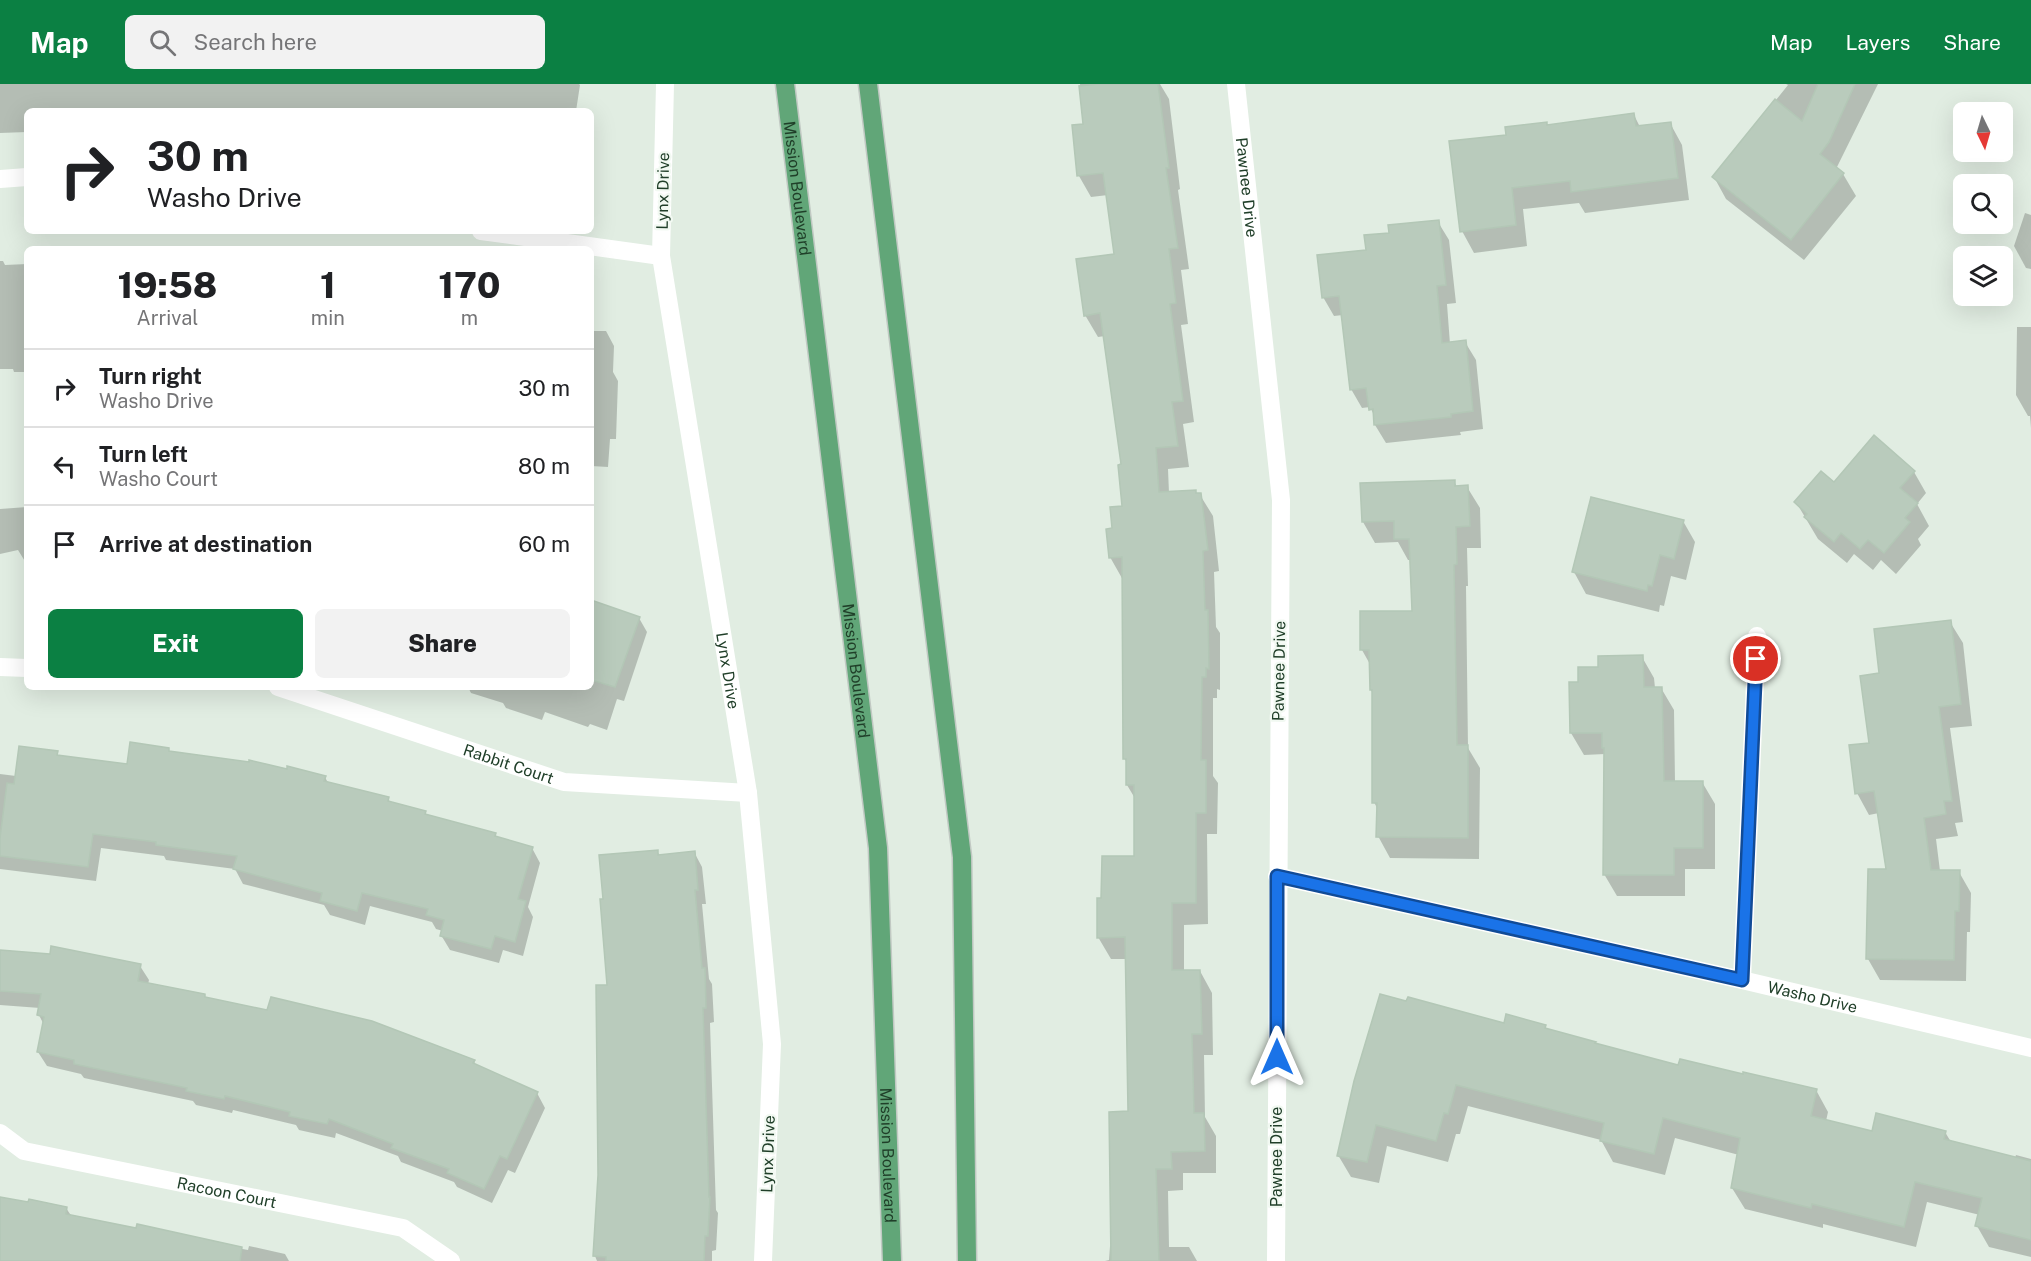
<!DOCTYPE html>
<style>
:root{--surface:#fff;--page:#f2f2f2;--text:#202124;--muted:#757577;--line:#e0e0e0;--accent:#0b8043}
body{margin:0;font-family:"Public Sans",sans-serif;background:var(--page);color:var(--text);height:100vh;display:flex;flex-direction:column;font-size:22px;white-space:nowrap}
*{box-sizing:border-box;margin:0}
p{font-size:20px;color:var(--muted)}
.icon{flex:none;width:33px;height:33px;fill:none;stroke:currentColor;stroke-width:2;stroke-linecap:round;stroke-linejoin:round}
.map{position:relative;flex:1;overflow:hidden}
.sheet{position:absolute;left:24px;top:162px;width:570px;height:444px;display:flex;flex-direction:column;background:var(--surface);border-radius:9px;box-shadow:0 6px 24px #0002}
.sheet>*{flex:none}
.top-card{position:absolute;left:24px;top:24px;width:570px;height:126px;border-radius:9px;box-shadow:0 6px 24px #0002;background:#fff;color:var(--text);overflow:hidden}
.needle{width:39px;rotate:175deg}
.controls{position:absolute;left:1953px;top:18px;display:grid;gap:12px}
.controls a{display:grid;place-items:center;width:60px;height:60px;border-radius:9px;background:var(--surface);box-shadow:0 6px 24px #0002;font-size:30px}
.pin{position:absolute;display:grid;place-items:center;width:51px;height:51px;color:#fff;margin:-26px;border:3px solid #fff;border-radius:50%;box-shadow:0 2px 6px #0007}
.me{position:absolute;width:66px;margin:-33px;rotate:0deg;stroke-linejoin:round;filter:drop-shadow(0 0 4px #0008)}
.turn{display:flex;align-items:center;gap:21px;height:126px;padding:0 24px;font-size:27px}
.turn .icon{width:78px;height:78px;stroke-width:2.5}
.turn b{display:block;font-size:42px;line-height:51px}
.eta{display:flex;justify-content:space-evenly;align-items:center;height:102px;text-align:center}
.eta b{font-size:36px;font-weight:800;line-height:42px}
.button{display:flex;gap:12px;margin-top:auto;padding:12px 24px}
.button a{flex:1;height:69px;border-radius:9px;background:var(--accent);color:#fff;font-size:24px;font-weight:800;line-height:69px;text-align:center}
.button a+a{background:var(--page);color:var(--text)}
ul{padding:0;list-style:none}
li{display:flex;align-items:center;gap:18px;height:78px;padding:0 24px;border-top:2px solid var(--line)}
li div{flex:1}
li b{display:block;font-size:22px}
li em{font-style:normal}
header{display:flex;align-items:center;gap:36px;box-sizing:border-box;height:84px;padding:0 30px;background:var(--accent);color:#fff}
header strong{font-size:28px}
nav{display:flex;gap:33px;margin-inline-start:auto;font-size:21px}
.search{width:420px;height:54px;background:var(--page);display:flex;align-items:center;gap:15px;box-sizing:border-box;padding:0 21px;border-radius:9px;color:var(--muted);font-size:22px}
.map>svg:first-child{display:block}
.shadow{fill:#0003}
.building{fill:#b9cbbc;stroke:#b3c7b6;stroke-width:1.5}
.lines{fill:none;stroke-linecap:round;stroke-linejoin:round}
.major-casing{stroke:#c1c9c3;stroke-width:21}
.minor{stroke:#fff;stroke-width:18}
.major{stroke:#61a678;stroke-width:18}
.route-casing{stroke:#114b97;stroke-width:15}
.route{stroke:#1a73e8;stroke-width:10}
.labels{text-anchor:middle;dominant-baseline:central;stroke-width:4.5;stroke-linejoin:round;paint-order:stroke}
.street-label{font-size:16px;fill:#203f29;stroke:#f2f9f2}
</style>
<header>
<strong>Map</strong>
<div class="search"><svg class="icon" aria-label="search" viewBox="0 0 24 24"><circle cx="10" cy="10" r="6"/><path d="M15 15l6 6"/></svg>Search here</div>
<nav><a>Map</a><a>Layers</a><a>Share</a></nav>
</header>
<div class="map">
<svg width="2031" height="1177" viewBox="0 0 2031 1177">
<rect width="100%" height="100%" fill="#e1ede2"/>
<g class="shadow">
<polygon points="0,0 579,0 580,1 576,27 27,27 27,48 0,49"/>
<polygon points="1080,0 1160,0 1169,15 1180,105 1178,106 1189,185 1181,186 1188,240 1181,241 1194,338 1183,340 1189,383 1168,385 1169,409 1200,411 1213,432 1219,487 1214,488 1216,543 1220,549 1220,606 1217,605 1217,614 1213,614 1213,692 1218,699 1217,750 1207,750 1208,840 1184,841 1184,887 1200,887 1212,909 1213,971 1204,971 1205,1033 1216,1052 1216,1089 1183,1089 1183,1106 1168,1107 1169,1163 1189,1163 1197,1177 1105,1177 1109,1176 1110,1162 1113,1162 1129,1029 1127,875 1111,875 1098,853 1103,816 1135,773 1136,716 1127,701 1128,680 1124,674 1123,496 1110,473 1114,446 1124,424 1123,382 1105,252 1098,253 1085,231 1115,171 1108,111 1091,113 1079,92 1073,42 1085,41"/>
<polygon points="1786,0 1878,0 1836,85 1843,90 1856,112 1804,176 1726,115 1714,93 1788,1"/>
<polygon points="1634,31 1640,43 1670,39 1682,61 1689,116 1585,129 1579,119 1523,125 1527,162 1474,169 1462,147 1507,52"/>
<polygon points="2025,129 2031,131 2031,185 2026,184 2014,162"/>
<polygon points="1438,138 1449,156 1456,219 1447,220 1450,260 1465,258 1476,276 1483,345 1460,348 1461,351 1386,359 1375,341 1375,333 1370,323 1362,324 1351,305 1343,231 1334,232 1323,213 1368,167 1390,150"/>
<polygon points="0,177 3,177 5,181 27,180 27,288 14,288 13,285 0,285"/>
<polygon points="2017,243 2031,243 2031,344 2030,332 2028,332 2016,311"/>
<polygon points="591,247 606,247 614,262 613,288 618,297 616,355 610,355 608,383 591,382"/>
<polygon points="1914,388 1926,409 1917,420 1929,442 1918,455 1921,461 1896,490 1881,476 1873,486 1854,470 1847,479 1818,455 1796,418 1835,400"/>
<polygon points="1454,397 1457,403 1467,403 1480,424 1481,464 1467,464 1468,502 1466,502 1468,664 1480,684 1479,775 1390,774 1378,752 1378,726 1374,718 1373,610 1371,606 1371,582 1362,566 1361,529 1413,528 1412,476 1408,476 1398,458 1375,459 1363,438"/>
<polygon points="27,423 27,491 26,479 18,466 0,470 0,425"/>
<polygon points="1683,437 1695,458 1686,496 1671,492 1664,522 1660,521 1659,528 1586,510 1574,488"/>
<polygon points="591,523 639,534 647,548 624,617 617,615 607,646 590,640 588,643 545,628 542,636 506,624 503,619 471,609 468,603 591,603"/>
<polygon points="1950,538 1963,559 1972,642 1950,644 1963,738 1955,739 1958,752 1936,755 1940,787 1959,788 1971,809 1970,848 1967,848 1966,897 1880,896 1868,875 1888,787 1879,729 1869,731 1857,709 1870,660 1881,590"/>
<polygon points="1642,573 1654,594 1655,604 1661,604 1674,626 1675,698 1702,698 1715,720 1715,785 1685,785 1685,812 1617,812 1604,790 1605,670 1584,671 1571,649 1570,600 1579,600 1600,584"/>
<polygon points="170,669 325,693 328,699 388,715 391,719 425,728 427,732 495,750 497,754 532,764 540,779 528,823 533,833 523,872 503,866 499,879 450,866 441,851 443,847 436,845 432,838 370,822 365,841 330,831 324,821 243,800 235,785 166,776 164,772 101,764 96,797 0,785 0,690 16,692 128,681"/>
<polygon points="657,767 660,772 694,768 702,783 706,820 702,820 709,895 712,900 714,938 710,939 716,1126 718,1129 716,1166 712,1167 712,1177 597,1177 595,1172 609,902 604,816"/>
<polygon points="0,867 140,882 149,896 148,900 204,912 206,915 474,977 476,982 537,1009 545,1024 515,1089 508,1086 492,1119 457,1103 454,1098 401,1078 398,1072 336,1049 335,1054 299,1046 296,1041 233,1026 232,1029 196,1021 193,1017 84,994 81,990 47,982 38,968 44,941 39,931 40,924 0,921"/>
<polygon points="1505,941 1545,942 1547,946 1596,961 1679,983 1816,1006 1828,1028 1826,1037 1873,1049 1945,1048 1951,1058 2015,1074 2016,1071 2031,1075 2031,1173 1989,1163 1977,1142 1980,1131 1927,1118 1916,1163 1823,1140 1823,1144 1745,1125 1732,1104 1739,1071 1675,1054 1665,1091 1613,1078 1601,1056 1468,1022 1460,1050 1456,1050 1448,1078 1387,1062 1379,1099 1351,1093 1338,1071 1355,998"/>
<polygon points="0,1115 66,1124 72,1133 248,1166 249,1162 285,1170 289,1177 0,1177"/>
</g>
<g class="building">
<polygon points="1098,0 1158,0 1169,84 1166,84 1178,164 1169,165 1176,219 1170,220 1183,317 1172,318 1178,362 1156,364 1159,408 1196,406 1196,409 1201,409 1208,466 1203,467 1205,526 1208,526 1209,585 1206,584 1206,593 1202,593 1201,676 1206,676 1206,729 1196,729 1196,819 1172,819 1172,886 1200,886 1202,950 1192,950 1194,1029 1204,1029 1205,1067 1171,1068 1172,1085 1156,1085 1159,1177 1111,1177 1109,1028 1128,1027 1125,853 1097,854 1097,814 1101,814 1102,772 1134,772 1134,701 1126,701 1126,675 1123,675 1122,473 1109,474 1106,445 1112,444 1110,423 1122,422 1118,381 1121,380 1100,229 1084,232 1076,175 1114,170 1103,89 1077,92 1072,41 1083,40 1079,2"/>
<polygon points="1818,0 1855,0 1829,58 1820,70 1844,89 1791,156 1712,93 1775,15 1802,37"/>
<polygon points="1634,29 1636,42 1671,38 1678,94 1571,108 1570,97 1512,104 1516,141 1460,148 1449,57 1506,51 1505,43 1547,38 1547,41"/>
<polygon points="1439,136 1446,201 1437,202 1442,259 1466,256 1473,327 1451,330 1451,333 1374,341 1373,325 1369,326 1366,304 1350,306 1339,212 1322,214 1317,171 1366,166 1364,151 1389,149 1388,141"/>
<polygon points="1874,351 1915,387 1900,404 1918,419 1905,434 1910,438 1884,469 1868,456 1860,465 1841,449 1834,458 1804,433 1807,430 1794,418 1821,387 1834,398"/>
<polygon points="1455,396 1455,402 1468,401 1470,442 1456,443 1457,480 1454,481 1457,661 1468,661 1468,754 1376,753 1377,719 1372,719 1372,606 1370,606 1369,566 1360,566 1360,527 1412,527 1409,455 1394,455 1394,437 1362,438 1360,399"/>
<polygon points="1591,413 1684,436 1674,475 1660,471 1652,502 1648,501 1647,507 1572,488"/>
<polygon points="591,516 640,533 615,603 591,596"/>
<polygon points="1951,536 1961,620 1939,623 1952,717 1944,717 1946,730 1924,734 1931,786 1960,786 1959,827 1955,827 1954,876 1866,875 1868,785 1886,785 1874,707 1855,710 1849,661 1869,659 1860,592 1879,589 1874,545"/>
<polygon points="1643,571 1644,603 1662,603 1664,697 1703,697 1703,764 1674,764 1674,791 1603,791 1604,664 1602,664 1602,649 1570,649 1569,598 1578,598 1578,583 1598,583 1598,572"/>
<polygon points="130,658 169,664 169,667 249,678 249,676 287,685 287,682 326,692 324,697 389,713 388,717 426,727 425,730 496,749 495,752 533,763 518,815 526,817 515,858 495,852 491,865 440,852 444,836 426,831 428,825 362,809 357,827 320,817 322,809 233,785 237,772 156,761 156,758 93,750 88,783 0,772 0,754 7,699 14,700 19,662 58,667 57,671 127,680"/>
<polygon points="658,766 658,771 695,767 698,806 695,806 702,884 705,884 706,924 703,924 709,1113 710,1113 708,1152 705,1152 704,1177 606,1177 606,1173 593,1172 598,1091 596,901 607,901 600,815 603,815 599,771"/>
<polygon points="51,862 141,880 138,897 205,910 205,913 267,926 271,913 372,937 475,976 473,979 538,1008 507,1075 500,1072 484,1105 447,1089 449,1085 391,1064 393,1060 329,1035 327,1040 289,1032 290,1028 225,1012 224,1015 186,1007 187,1004 74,980 74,976 37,968 44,933 37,931 41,910 0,907 0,866 50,870"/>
<polygon points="1380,910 1406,917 1408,913 1504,939 1506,930 1546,941 1545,944 1596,958 1595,959 1678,981 1680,975 1743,990 1743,988 1817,1005 1811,1032 1872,1047 1876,1029 1946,1047 1944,1055 2031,1077 2031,1156 1975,1142 1982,1114 1915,1098 1904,1143 1812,1120 1811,1124 1731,1104 1740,1054 1663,1034 1654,1070 1600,1057 1604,1039 1456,1001 1448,1030 1444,1029 1436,1057 1376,1041 1367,1078 1337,1072 1354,997"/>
<polygon points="0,1113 28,1118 29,1115 67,1123 66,1130 136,1144 137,1140 242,1163 240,1177 0,1177"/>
</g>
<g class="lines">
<g class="major-casing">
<g id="major">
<path id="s6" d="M785 0 878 764 892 1177"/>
<polyline points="868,0 962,773 967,1177"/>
</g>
</g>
<g class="minor">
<path id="s1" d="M665 0 661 172 748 709 772 960 763 1177"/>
<path id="s2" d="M1236 0 1281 416 1276 1177"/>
<polyline points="0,95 27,93"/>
<polyline points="481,147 661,172"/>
<polyline points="0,583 27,584"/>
<path id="s3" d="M278 603 564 698 748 709"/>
<path id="s4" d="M1277 792 1742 896 2031 964"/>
<polyline points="1742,896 1757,552"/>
<path id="s5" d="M0 1049 24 1067 403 1144 451 1177"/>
</g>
<use href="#major" class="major"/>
</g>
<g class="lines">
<g class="route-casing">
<polyline id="route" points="1277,973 1277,792 1742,896 1756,575"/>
</g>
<use href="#route" class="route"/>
</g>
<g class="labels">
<g class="street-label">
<text stroke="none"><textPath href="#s2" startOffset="104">Pawnee Drive</textPath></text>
<text stroke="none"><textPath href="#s6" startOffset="105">Mission Boulevard</textPath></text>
<text transform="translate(663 107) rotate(-89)">Lynx Drive</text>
<text stroke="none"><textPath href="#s1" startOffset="592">Lynx Drive</textPath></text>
<text stroke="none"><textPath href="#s6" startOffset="591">Mission Boulevard</textPath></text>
<text transform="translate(1279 587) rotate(-89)">Pawnee Drive</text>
<text stroke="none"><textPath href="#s3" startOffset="243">Rabbit Court</textPath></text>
<text stroke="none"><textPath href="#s4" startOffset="549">Washo Drive</textPath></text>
<text transform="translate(768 1070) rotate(-88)">Lynx Drive</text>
<text stroke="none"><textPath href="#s6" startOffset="1077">Mission Boulevard</textPath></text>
<text transform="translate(1276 1073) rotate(-90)">Pawnee Drive</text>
<text stroke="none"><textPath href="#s5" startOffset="237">Racoon Court</textPath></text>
</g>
</g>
</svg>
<div class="controls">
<a><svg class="needle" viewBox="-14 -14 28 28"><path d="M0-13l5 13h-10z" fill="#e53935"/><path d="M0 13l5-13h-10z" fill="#757577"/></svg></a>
<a><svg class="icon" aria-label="search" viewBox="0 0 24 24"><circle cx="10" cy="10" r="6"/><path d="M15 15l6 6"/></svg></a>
<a><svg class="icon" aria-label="layers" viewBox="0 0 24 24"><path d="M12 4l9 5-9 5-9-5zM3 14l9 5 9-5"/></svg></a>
</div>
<div class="pin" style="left:1756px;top:575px;background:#d93025"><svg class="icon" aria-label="arrive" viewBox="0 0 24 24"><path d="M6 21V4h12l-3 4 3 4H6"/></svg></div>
<svg class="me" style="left:1277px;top:973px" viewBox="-20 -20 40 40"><path d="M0-17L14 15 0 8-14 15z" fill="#1a73e8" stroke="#fff" stroke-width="4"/></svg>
<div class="top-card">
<div class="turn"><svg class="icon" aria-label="right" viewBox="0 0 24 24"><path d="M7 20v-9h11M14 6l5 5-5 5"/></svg><div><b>30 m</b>Washo Drive</div></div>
</div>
<section class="sheet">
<div class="eta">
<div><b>19:58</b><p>Arrival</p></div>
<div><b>1</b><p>min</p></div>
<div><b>170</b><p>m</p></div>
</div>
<ul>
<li><svg class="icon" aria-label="right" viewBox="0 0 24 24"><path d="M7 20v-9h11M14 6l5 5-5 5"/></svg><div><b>Turn right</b><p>Washo Drive</p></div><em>30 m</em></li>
<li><svg class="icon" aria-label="left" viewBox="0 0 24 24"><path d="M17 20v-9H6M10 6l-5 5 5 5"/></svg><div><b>Turn left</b><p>Washo Court</p></div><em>80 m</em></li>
<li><svg class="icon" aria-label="arrive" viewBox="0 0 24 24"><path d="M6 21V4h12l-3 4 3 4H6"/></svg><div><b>Arrive at destination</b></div><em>60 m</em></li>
</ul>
<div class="button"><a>Exit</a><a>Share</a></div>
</section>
</div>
